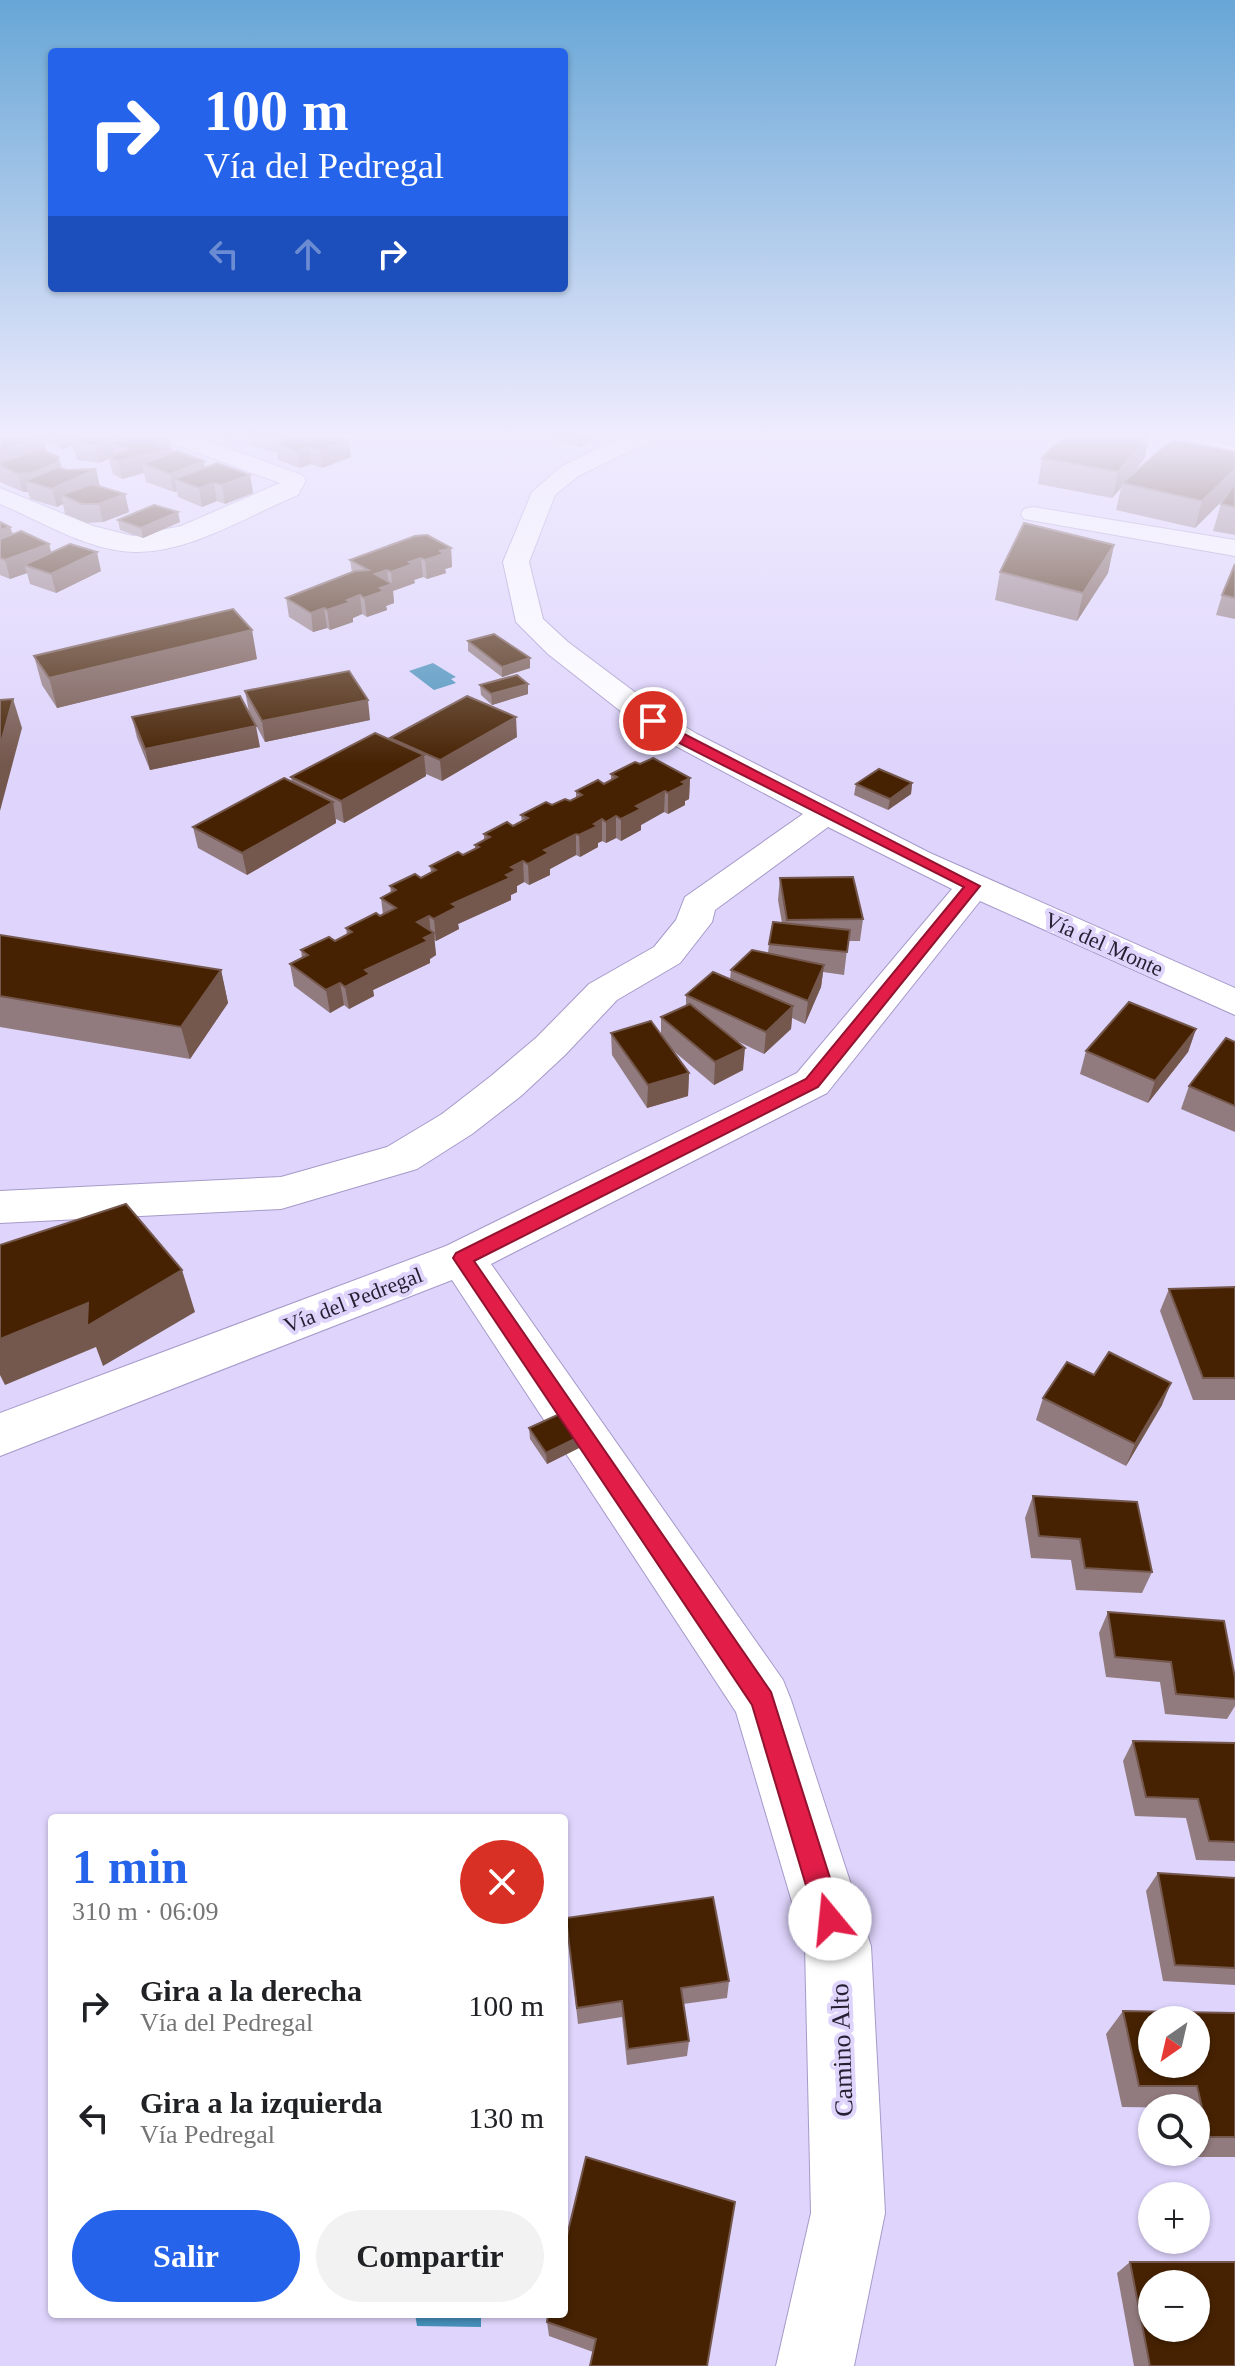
<!DOCTYPE html>
<html lang="es">
<meta charset="utf-8">
<style>
:root{--surface:#fff;--page:#f2f2f2;--text:#202124;--muted:#757577;--accent:#2563eb}
body{margin:0;font-family:Georgia,serif;background:var(--page);color:var(--text);height:100vh;display:flex;flex-direction:column;font-size:30px;white-space:nowrap}
*{box-sizing:border-box;margin:0}
p{font-size:26px;color:var(--muted)}
.icon{flex:none;width:44px;height:44px;fill:none;stroke:currentColor;stroke-width:2;stroke-linecap:round;stroke-linejoin:round}
.map{position:relative;flex:1;overflow:hidden}
.sheet{position:absolute;left:48px;top:1814px;width:520px;height:504px;display:flex;flex-direction:column;background:var(--surface);border-radius:8px;box-shadow:0 2px 6px #0004}
.sheet>*{flex:none}
.hud{position:absolute;left:48px;top:48px;width:520px;height:244px;border-radius:8px;box-shadow:0 2px 6px #0004;background:#2563eb;color:#fff;overflow:hidden}
.needle{width:52px;rotate:214deg}
.controls{position:absolute;left:1138px;top:2006px;display:grid;gap:16px}
.controls a{display:grid;place-items:center;width:72px;height:72px;border-radius:50%;background:var(--surface);box-shadow:0 2px 6px #0004;font-size:40px}
.pin{position:absolute;display:grid;place-items:center;width:68px;height:68px;color:#fff;margin:-34px;border:4px solid #fff;border-radius:50%;box-shadow:0 2px 8px #0007}
.me{position:absolute;width:88px;margin:-44px;rotate:343deg;stroke-linejoin:round;filter:drop-shadow(0 0 6px #0008)}
.turn{display:flex;align-items:center;gap:28px;height:168px;padding:0 24px;font-size:36px}
.turn .icon{width:104px;height:104px;stroke-width:2.5}
.turn b{display:block;font-size:56px;line-height:68px}
.lanes{display:flex;align-items:center;height:76px;padding:0 24px;background:#0003;justify-content:center;gap:40px;direction:ltr}
.lanes .off{opacity:.35}
.round{display:grid;place-items:center;flex:none;width:84px;height:84px;border-radius:42px;background:var(--page)}
.overview{display:flex;align-items:center;justify-content:space-between;height:136px;padding:0 24px}
h1{font-size:48px;font-weight:600;line-height:60px;color:var(--accent)}
.cta{display:flex;gap:16px;margin-top:auto;padding:16px 24px}
.cta a{flex:1;height:92px;border-radius:48px;background:var(--accent);color:#fff;font-size:32px;font-weight:600;line-height:92px;text-align:center}
.cta a+a{background:var(--page);color:var(--text)}
ul{padding:0;list-style:none}
li{display:flex;align-items:center;gap:24px;height:112px;padding:0 24px}
li div{flex:1}
li b{display:block;font-size:30px}
li em{font-style:normal}
.map>svg:first-child{display:block}
.water{fill:#4690ba}
.lines{fill:none;stroke-linecap:round;stroke-linejoin:round}
.street-casing{stroke:#a69ac9;stroke-width:2}
.street{fill:#fff;fill-rule:evenodd}
.wall{fill:#927b7f}
.shaded-wall{fill:#74574d}
.building{fill:#462202;stroke:#74574d;stroke-width:2;fill-rule:evenodd}
.route{fill:#e11d48;stroke:#92132f;stroke-width:2}
.labels{text-anchor:middle;dominant-baseline:central;stroke-width:8;stroke-linejoin:round;paint-order:stroke}
.street-label{font-size:22px;fill:#241f31;stroke:#ded4fc}
.near-street-label{font-size:26px;fill:#241f31;stroke:#ded4fc}
</style>
<div class="map">
<svg width="1235" height="2366" viewBox="0 0 1235 2366">
<rect width="100%" height="100%" fill="#ded4fc"/>
<g class="water">
<polygon points="433,663 456,677 451,679 456,683 434,690 409,671"/>
<polygon points="415,2314 481,2314 481,2327 417,2326"/>
</g>
<g class="lines">
<g class="street-casing">
<g id="street">
<path d="M155 433H187L302 475 306 480 298 495C247 516 190 553 134 552 88 551 41 521 0 504V488L93 526 133 536 181 526 280 483 158 438Z"/>
<polygon points="631,433 660,433 657,438 578,476 555,495 529,562 543,619 568,642 664,714 697,734 930,853 1235,988 1235,1015 980,901 827,1093 491,1264 783,1680 791,1700 871,1946 885,2213 854,2366 776,2366 811,2213 805,1946 736,1712 452,1280 0,1456 0,1413 446,1246 797,1073 952,889 828,827 715,910 712,922 680,963 617,1000 565,1055 521,1096 472,1134 417,1169 281,1209 0,1223 0,1191 281,1177 387,1147 442,1114 491,1076 537,1037 589,984 654,947 676,920 685,897 803,814 642,728 548,654 516,622 503,562 532,492 562,466"/>
<polygon points="1149,433 1185,433 1235,447 1235,461 1152,438"/>
<polygon points="1033,507 1235,540 1235,556 1024,519 1021,514 1024,509"/>
</g>
</g>
<use href="#street" class="street"/>
</g>
<g class="wall">
<polygon points="0,433 133,433 134,435 169,440 172,453 205,468 250,475 253,493 225,504 217,501 202,507 178,497 177,491 174,492 146,482 144,473 122,479 113,474 109,459 99,463 77,460 73,446 62,449 44,441 47,452 61,469 100,487 125,494 129,512 103,522 87,523 65,514 63,504 57,507 30,499 28,492 23,492 0,482"/>
<polygon points="205,433 329,433 351,457 322,468 311,464 300,468 278,460 277,453 250,446 248,437 239,440 233,438 225,440"/>
<polygon points="542,433 606,433 579,447 542,437"/>
<polygon points="1235,452 1235,535 1213,531 1221,504 1224,499 1195,528 1116,510 1121,488 1112,498 1038,484 1042,458 1145,458 1130,476"/>
<polygon points="118,520 180,522 143,538 120,530"/>
<polygon points="0,522 10,527 13,534 49,544 51,553 101,571 56,593 30,584 27,573 10,579 0,575"/>
<polygon points="1114,545 1108,573 1077,621 995,600 1000,572"/>
<polygon points="451,548 452,567 445,569 446,573 427,579 423,577 414,580 415,583 393,591 394,603 386,606 387,610 367,617 362,614 353,618 353,622 330,630 327,628 313,632 289,617 286,598 352,573 350,560"/>
<polygon points="1235,564 1235,619 1216,615 1222,595"/>
<polygon points="468,641 530,668 502,677 468,651"/>
<polygon points="34,656 257,659 57,708 42,685"/>
<polygon points="528,684 528,694 492,705 481,695 480,685"/>
<polygon points="245,691 370,720 265,742 249,712"/>
<polygon points="132,717 260,747 150,770 137,738"/>
<polygon points="517,737 442,781 426,774 426,776 344,823 336,819 336,823 247,875 198,848 193,827 292,782 291,777 390,740 390,738"/>
<polygon points="640,764 690,778 689,799 685,801 685,805 668,814 664,812 641,825 641,830 621,841 616,838 606,843 602,841 598,843 598,847 580,857 576,855 550,869 550,875 529,885 524,882 517,886 517,892 511,895 511,900 458,924 459,929 436,941 434,940 436,955 430,959 430,963 373,990 374,996 349,1009 344,1005 330,1013 294,986 290,964 302,958 301,950 335,941 347,935 346,928 383,915 381,898 391,893 390,886 421,878 431,872 430,866 463,855 475,849 475,845 484,840 484,834 513,826 522,822 521,815 552,805 570,801 576,798 576,791 604,784 611,780 611,774"/>
<polygon points="912,783 911,794 888,810 854,795 856,784"/>
<polygon points="780,878 863,919 860,941 848,941 844,975 823,972 821,987 805,1024 792,1018 791,1029 764,1054 737,1041 743,1070 714,1085 670,1048 689,1073 688,1096 647,1108 612,1055 611,1033 661,1035 661,1017 686,1006 686,995 730,979 731,970 768,953 769,944 782,923 778,900"/>
<polygon points="0,935 221,970 228,1003 190,1059 0,1027"/>
<polygon points="1196,1029 1188,1052 1148,1103 1080,1074 1086,1051"/>
<polygon points="1235,1042 1235,1132 1181,1109 1189,1086"/>
<polygon points="1235,1287 1235,1400 1193,1400 1160,1311 1169,1289"/>
<polygon points="1094,1375 1162,1405 1126,1466 1036,1420 1043,1398"/>
<polygon points="529,1428 581,1447 547,1464 530,1439"/>
<polygon points="1033,1496 1152,1572 1142,1593 1076,1590 1071,1560 1031,1558 1025,1518"/>
<polygon points="1108,1612 1235,1678 1235,1706 1227,1719 1165,1714 1160,1682 1106,1677 1099,1633"/>
<polygon points="1133,1741 1235,1743 1235,1861 1196,1860 1186,1818 1135,1816 1123,1761"/>
<polygon points="1158,1873 1235,1878 1235,1985 1163,1981 1146,1891"/>
<polygon points="566,1918 729,1981 727,1998 683,2004 689,2041 687,2056 627,2065 622,2017 578,2024"/>
<polygon points="1123,2011 1235,2013 1235,2159 1235,2157 1189,2157 1188,2152 1196,2152 1196,2108 1122,2107 1106,2034"/>
<polygon points="1130,2262 1235,2366 1134,2366 1117,2273"/>
<polygon points="547,2322 707,2366 593,2352 549,2336"/>
</g>
<g class="shaded-wall">
<polygon points="58,433 82,433 84,442 73,442 73,446 62,449"/>
<polygon points="129,433 133,433 137,449 129,450 111,442 115,457 109,457 109,459 99,463 95,445"/>
<polygon points="224,433 232,433 233,438 225,440"/>
<polygon points="238,433 247,433 248,437 239,440"/>
<polygon points="288,433 320,433 281,445 280,437"/>
<polygon points="579,433 606,433 579,447"/>
<polygon points="1150,433 1145,458 1124,484 1122,483 1121,488 1112,498 1118,472"/>
<polygon points="43,437 47,454 0,466 0,451"/>
<polygon points="169,440 173,457 142,464 144,473 122,479 118,461"/>
<polygon points="349,440 351,457 322,468 320,450"/>
<polygon points="309,447 311,464 300,468 297,451"/>
<polygon points="59,457 63,475 25,481 28,492 23,492 18,474"/>
<polygon points="204,461 207,479 174,479 177,491 174,492 170,474"/>
<polygon points="96,469 100,487 61,495 63,504 57,507 52,489"/>
<polygon points="1235,469 1235,488 1195,528 1202,501"/>
<polygon points="250,475 253,493 225,504 222,485"/>
<polygon points="214,483 217,501 202,507 199,488"/>
<polygon points="125,494 129,512 103,522 99,504"/>
<polygon points="178,512 180,522 143,538 141,528"/>
<polygon points="10,527 16,545 0,551 0,530"/>
<polygon points="49,544 54,562 24,565 27,573 10,579 5,560"/>
<polygon points="1114,545 1108,573 1077,621 1083,593"/>
<polygon points="451,548 452,567 445,569 446,573 427,579 425,560 440,551"/>
<polygon points="97,552 101,571 56,593 51,574"/>
<polygon points="421,558 423,577 414,580 415,583 393,591 394,603 386,606 387,610 367,617 364,598 375,574 387,570 389,585 392,584 391,572 409,562"/>
<polygon points="360,595 362,614 353,618 353,622 330,630 327,610 347,600"/>
<polygon points="324,608 327,628 313,632 311,613"/>
<polygon points="252,630 257,659 57,708 49,678"/>
<polygon points="530,658 530,668 502,677 502,667"/>
<polygon points="528,684 528,694 492,705 491,694"/>
<polygon points="13,699 22,728 0,811 0,746"/>
<polygon points="368,700 370,720 265,742 262,721"/>
<polygon points="516,717 517,737 442,781 440,760"/>
<polygon points="256,726 260,747 150,770 145,749"/>
<polygon points="424,755 426,776 344,823 341,801"/>
<polygon points="690,778 689,799 685,801 685,805 668,814 668,793 682,782"/>
<polygon points="912,783 911,794 888,810 890,799"/>
<polygon points="665,791 664,812 641,825 641,830 621,841 621,819 636,806"/>
<polygon points="333,802 336,823 247,875 242,853"/>
<polygon points="616,816 616,838 606,843 606,822"/>
<polygon points="602,819 602,841 598,843 598,847 580,857 579,835 594,824"/>
<polygon points="576,834 576,855 550,869 550,875 529,885 528,864 544,850"/>
<polygon points="523,861 524,882 517,886 517,892 511,895 511,900 458,924 459,929 436,941 434,919 452,904 511,867"/>
<polygon points="429,916 431,934 434,933 436,955 430,959 430,963 373,990 374,996 349,1009 345,987 417,922"/>
<polygon points="824,965 821,987 805,1024 808,1001"/>
<polygon points="221,970 228,1003 190,1059 181,1027"/>
<polygon points="340,983 344,1005 330,1013 326,990"/>
<polygon points="793,1006 791,1029 764,1054 766,1032"/>
<polygon points="1196,1029 1188,1052 1148,1103 1155,1081"/>
<polygon points="745,1048 743,1070 714,1085 715,1062"/>
<polygon points="689,1073 688,1096 647,1108 648,1085"/>
<polygon points="182,1270 195,1312 103,1366 96,1347 5,1385 0,1375 0,1339 88,1303"/>
<polygon points="1171,1383 1162,1405 1126,1466 1135,1444"/>
<polygon points="581,1436 581,1447 547,1464 546,1453"/>
</g>
<g class="building">
<polygon points="0,433 34,433 43,437 0,451"/>
<polygon points="86,433 129,433 95,445 73,442 92,435"/>
<polygon points="141,433 153,433 169,440 157,444 170,449 118,461 109,457 129,450 111,442"/>
<polygon points="264,433 288,433 280,437"/>
<polygon points="301,433 314,435 320,433 329,433 349,440 320,450 309,447 297,451 275,443"/>
<polygon points="1066,433 1150,433 1118,472 1042,458"/>
<polygon points="1173,439 1235,452 1235,469 1202,501 1122,483"/>
<polygon points="40,449 59,457 57,463 32,473 18,474 0,466 0,462"/>
<polygon points="176,451 204,461 170,474 142,464"/>
<polygon points="217,463 250,475 222,485 214,483 199,488 174,479"/>
<polygon points="57,467 67,470 96,469 52,489 25,481"/>
<polygon points="1235,483 1235,507 1221,504"/>
<polygon points="92,484 125,494 99,504 82,504 61,495"/>
<polygon points="154,505 178,512 141,528 118,520"/>
<polygon points="0,522 10,527 0,530"/>
<polygon points="1024,523 1114,545 1083,593 1000,572"/>
<polygon points="21,531 49,544 5,560 0,558 0,539"/>
<polygon points="427,535 451,548 440,551 444,554 425,560 421,558 409,562 413,564 391,572 387,570 375,574 392,584 380,588 384,591 364,598 360,595 347,600 351,602 327,610 324,608 311,613 286,598 355,571 368,570 350,560 415,536"/>
<polygon points="70,544 97,552 51,574 24,565"/>
<polygon points="1235,564 1235,598 1222,595"/>
<polygon points="233,609 252,630 49,678 34,656"/>
<polygon points="494,634 530,658 502,667 468,641"/>
<polygon points="349,671 368,700 262,721 245,691"/>
<polygon points="517,675 528,684 491,694 480,685"/>
<polygon points="240,696 256,726 145,749 132,717"/>
<polygon points="467,696 516,717 440,760 390,738"/>
<polygon points="13,699 0,746 0,700"/>
<polygon points="375,733 424,755 341,801 291,777"/>
<polygon points="653,758 690,778 682,782 686,784 668,793 665,791 636,806 641,809 621,819 616,816 606,822 602,819 594,824 598,826 579,835 576,834 544,850 549,853 528,864 523,861 511,867 516,870 506,875 510,878 452,904 457,907 434,919 429,916 417,922 434,933 424,938 428,941 365,970 370,974 345,987 340,983 326,990 290,964 308,955 301,950 329,937 335,941 352,932 346,928 376,913 380,916 396,908 381,898 396,890 390,886 415,874 421,878 436,870 430,866 458,852 463,855 479,847 475,845 490,837 484,834 507,822 513,826 528,818 521,815 546,802 552,805 565,799 570,801 582,795 576,791 598,780 604,784 617,777 611,774 635,762 640,764"/>
<polygon points="879,769 912,783 890,799 856,784"/>
<polygon points="284,778 333,802 242,853 193,827"/>
<polygon points="853,877 863,919 787,920 780,878"/>
<polygon points="773,922 850,930 847,952 769,944"/>
<polygon points="0,935 221,970 181,1027 0,996"/>
<polygon points="752,950 824,965 808,1001 731,970"/>
<polygon points="713,972 793,1006 766,1032 686,995"/>
<polygon points="1129,1002 1196,1029 1155,1081 1086,1051"/>
<polygon points="690,1004 745,1048 715,1062 661,1017"/>
<polygon points="651,1021 689,1073 648,1085 611,1033"/>
<polygon points="1226,1038 1235,1042 1235,1106 1189,1086"/>
<polygon points="126,1204 182,1270 87,1326 88,1303 0,1339 0,1245"/>
<polygon points="1235,1287 1235,1378 1203,1378 1169,1289"/>
<polygon points="1109,1352 1171,1383 1135,1444 1043,1398 1067,1362 1094,1375"/>
<polygon points="564,1412 581,1436 546,1453 529,1428"/>
<polygon points="1033,1496 1137,1502 1152,1572 1085,1568 1080,1539 1039,1536"/>
<polygon points="1108,1612 1224,1621 1235,1678 1235,1699 1176,1694 1171,1662 1115,1657"/>
<polygon points="1133,1741 1235,1743 1235,1842 1209,1841 1198,1799 1146,1797"/>
<polygon points="1158,1873 1235,1878 1235,1968 1175,1965"/>
<polygon points="713,1897 729,1981 681,1988 689,2041 628,2049 622,2001 577,2008 566,1918"/>
<path d="M1123 2011 1235 2013V2137H1209L1197 2086H1139ZM1152 2020H1196V2064H1152Z"/>
<polygon points="586,2157 735,2202 707,2366 590,2366 596,2339 547,2322 548,2314 564,2314 564,2248"/>
<path d="M1130 2262H1235V2366H1150ZM1152 2284H1196V2328H1152Z"/>
</g>
<linearGradient id="sky" x2="0" y2="1"><stop stop-color="#67a6d6"/><stop offset="0.57" stop-color="#f0ecfe"/><stop offset="1" stop-color="#f0ecfe" stop-opacity="0"/></linearGradient>
<rect width="1235" height="764" fill="url(#sky)"/>
<polygon class="route" points="653,718 980,886 818,1087 474,1261 771,1692 843,1919 839,1928 830,1932 820,1928 816,1919 752,1705 453,1258 456,1253 806,1079 964,887 681,744 649,724 647,721"/>
<g class="labels">
<g class="street-label">
<text transform="translate(1104 944) rotate(24)">Vía del Monte</text>
<text transform="translate(353 1300) rotate(-21)">Vía del Pedregal</text>
</g>
<g class="near-street-label">
<text transform="translate(842 2050) rotate(-92)">Camino Alto</text>
</g>
</g>
</svg>
<div class="controls">
<a><svg class="needle" viewBox="-14 -14 28 28"><path d="M0-13l5 13h-10z" fill="#e53935"/><path d="M0 13l5-13h-10z" fill="#757577"/></svg></a>
<a><svg class="icon" aria-label="search" viewBox="0 0 24 24"><circle cx="10" cy="10" r="6"/><path d="M15 15l6 6"/></svg></a>
<a>+</a>
<a>−</a>
</div>
<div class="pin" style="left:653px;top:721px;background:#d93025"><svg class="icon" aria-label="arrive" viewBox="0 0 24 24"><path d="M6 21V4h12l-3 4 3 4H6"/></svg></div>
<svg class="me" style="left:830px;top:1919px" viewBox="-20 -20 40 40"><circle r="19" fill="#fff"/><path d="M0-13L10 11 0 6-10 11z" fill="#e11d48"/></svg>
<div class="hud">
<div class="turn"><svg class="icon" aria-label="right" viewBox="0 0 24 24"><path d="M7 20v-9h11M14 6l5 5-5 5"/></svg><div><b>100 m</b>Vía del Pedregal</div></div>
<div class="lanes"><svg class="icon off" aria-label="left" viewBox="0 0 24 24"><path d="M17 20v-9H6M10 6l-5 5 5 5"/></svg><svg class="icon off" aria-label="ahead" viewBox="0 0 24 24"><path d="M12 20V5M6 11l6-6 6 6"/></svg><svg class="icon" aria-label="right" viewBox="0 0 24 24"><path d="M7 20v-9h11M14 6l5 5-5 5"/></svg></div>
</div>
<section class="sheet">
<div class="overview"><div><h1>1 min</h1><p>310 m · 06:09</p></div><a class="round" style="background:#d93025;color:#fff"><svg class="icon" aria-label="close" viewBox="0 0 24 24"><path d="M6 6l12 12M18 6L6 18"/></svg></a></div>
<ul>
<li><svg class="icon" aria-label="right" viewBox="0 0 24 24"><path d="M7 20v-9h11M14 6l5 5-5 5"/></svg><div><b>Gira a la derecha</b><p>Vía del Pedregal</p></div><em>100 m</em></li>
<li><svg class="icon" aria-label="left" viewBox="0 0 24 24"><path d="M17 20v-9H6M10 6l-5 5 5 5"/></svg><div><b>Gira a la izquierda</b><p>Vía Pedregal</p></div><em>130 m</em></li>
</ul>
<div class="cta"><a>Salir</a><a>Compartir</a></div>
</section>
</div>
